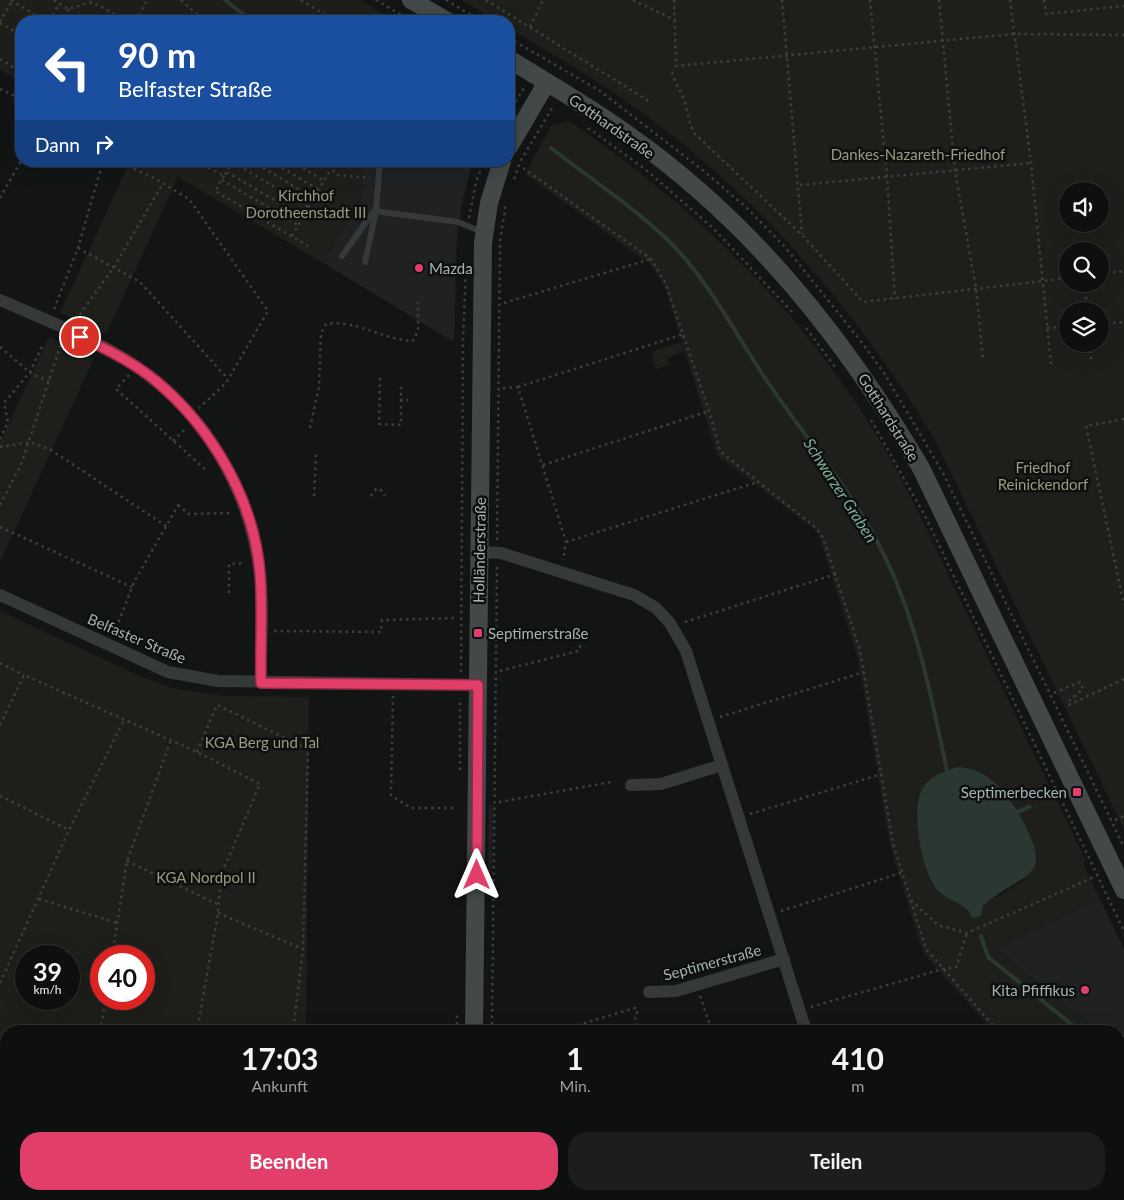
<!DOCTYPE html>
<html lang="de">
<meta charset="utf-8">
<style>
:root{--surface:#0e1010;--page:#1c1e1e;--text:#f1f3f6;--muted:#9b9d9f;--line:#2e3030;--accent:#e13f69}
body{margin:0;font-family:Lato,sans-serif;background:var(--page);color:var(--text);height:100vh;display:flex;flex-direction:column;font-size:19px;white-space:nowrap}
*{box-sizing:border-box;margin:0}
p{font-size:16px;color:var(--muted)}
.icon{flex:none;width:28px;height:28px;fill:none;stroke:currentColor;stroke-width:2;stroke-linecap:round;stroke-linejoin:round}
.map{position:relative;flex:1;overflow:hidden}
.side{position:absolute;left:0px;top:1025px;width:1125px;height:175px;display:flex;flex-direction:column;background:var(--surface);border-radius:20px 20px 0 0;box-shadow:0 5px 20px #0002,0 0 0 1px var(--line)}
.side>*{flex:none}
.top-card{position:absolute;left:15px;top:15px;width:500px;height:152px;border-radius:20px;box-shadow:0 5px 20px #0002,0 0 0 1px var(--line);background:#1a4fa0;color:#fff;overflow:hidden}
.fabs{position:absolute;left:1059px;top:182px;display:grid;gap:10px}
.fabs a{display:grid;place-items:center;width:50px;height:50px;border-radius:50%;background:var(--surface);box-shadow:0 5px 20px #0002,0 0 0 1px var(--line);font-size:25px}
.speed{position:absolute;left:15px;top:945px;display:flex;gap:10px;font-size:25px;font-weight:700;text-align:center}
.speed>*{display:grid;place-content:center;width:65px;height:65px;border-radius:50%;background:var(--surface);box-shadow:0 5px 20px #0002,0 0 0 1px var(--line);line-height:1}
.speed small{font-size:12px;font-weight:400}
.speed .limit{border:8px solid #d22;background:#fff;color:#111}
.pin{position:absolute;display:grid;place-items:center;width:42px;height:42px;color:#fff;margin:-21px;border:2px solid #fff;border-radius:50%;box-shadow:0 1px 5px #0007}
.me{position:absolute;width:55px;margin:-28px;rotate:0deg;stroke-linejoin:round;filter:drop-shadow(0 0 4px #0008)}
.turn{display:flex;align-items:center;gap:18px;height:105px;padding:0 20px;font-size:22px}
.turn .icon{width:65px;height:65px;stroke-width:2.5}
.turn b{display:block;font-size:35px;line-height:42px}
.then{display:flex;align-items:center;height:48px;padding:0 20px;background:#0003;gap:10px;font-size:19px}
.eta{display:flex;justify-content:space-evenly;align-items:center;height:85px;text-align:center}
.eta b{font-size:30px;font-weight:700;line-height:35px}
.action{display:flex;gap:10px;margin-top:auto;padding:10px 20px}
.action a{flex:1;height:58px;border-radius:20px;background:var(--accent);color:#fff;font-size:20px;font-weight:700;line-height:58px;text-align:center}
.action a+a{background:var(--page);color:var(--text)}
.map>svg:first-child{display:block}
.built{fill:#1f2122}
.green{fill:#1e1f1a;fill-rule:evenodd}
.water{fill:#2b3731}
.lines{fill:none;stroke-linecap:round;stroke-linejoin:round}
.stream{stroke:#2b3731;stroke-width:4}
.path{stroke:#3b403f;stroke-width:2.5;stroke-dasharray:2.5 4;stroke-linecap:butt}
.lane{stroke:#353939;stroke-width:6}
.street{stroke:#353939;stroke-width:12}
.secondary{stroke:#434948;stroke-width:18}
.route-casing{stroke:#922944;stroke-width:12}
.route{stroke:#e13f69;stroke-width:9}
.poi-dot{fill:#e13f69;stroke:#0e0f10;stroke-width:2}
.labels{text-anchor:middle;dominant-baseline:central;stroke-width:5;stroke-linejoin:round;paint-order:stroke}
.street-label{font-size:15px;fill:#a6b4b1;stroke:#0e0f10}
.park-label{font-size:15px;fill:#999d7f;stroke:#0e0f10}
.poi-label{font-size:15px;fill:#a6b4b1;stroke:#0e0f10;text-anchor:start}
.water-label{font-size:16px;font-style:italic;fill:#80ac98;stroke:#0e0f10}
</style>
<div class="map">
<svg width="1124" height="1200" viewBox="0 0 1124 1200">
<rect width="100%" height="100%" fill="#131515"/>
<g class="built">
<polygon points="364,161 473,161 462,202 457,233 454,342 323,263 360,201"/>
<polygon points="1100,899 1124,949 1124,1043 1119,1046 1119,1031 1097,1031 997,949"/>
<polygon points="345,1194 443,1194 445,1200 345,1200"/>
</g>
<g class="green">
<polygon points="0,0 360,0 396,21 21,21 21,83 0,70"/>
<path d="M461 0H1124V829L935 440C856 310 761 198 637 109 596 79 552 54 509 28V21H497ZM1068 191H1100V224H1068ZM1068 251H1100V284H1068ZM1068 311H1100V344H1068Z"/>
<path d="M569 121C685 200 785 294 862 412 902 473 932 541 964 608 1004 692 1045 777 1086 861L1083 863 1100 899 997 949 1097 1031H993L923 953 890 846 858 660 818 532 717 455 665 288 650 264 525 174 551 126ZM965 767C989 773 1003 790 1017 810L1030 804 1019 814 1034 847 1037 858 1023 881 986 903 980 913 972 918C968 903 947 901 937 890 928 881 926 866 923 854 912 812 912 772 965 767Z"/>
<polygon points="130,161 364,161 360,201 323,263 178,177 106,334 60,313"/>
<polygon points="49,337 94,358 0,562 0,442"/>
<polygon points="681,342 684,352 667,358 669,365 656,369 651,352"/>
<path d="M0 611 142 677 173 688 225 696 309 697 306 1031H6V1077L0 1075ZM26 956H69V999H26ZM101 956H144V999H101Z"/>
<polygon points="489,805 493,805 492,873 488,870"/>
<polygon points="1124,1043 1124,1200 1122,1200 1119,1183 1119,1046"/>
</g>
<path class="water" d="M958 767C986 768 1002 788 1017 810L1030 804 1032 808 1019 814C1058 883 1024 869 983 906L981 916 972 918C969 904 947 901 937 890 922 872 908 805 925 785 932 775 947 770 958 767Z"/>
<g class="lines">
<g class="stream">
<polyline points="225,0 252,21"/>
<path d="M551 148C591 179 635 208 671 243 710 283 736 335 767 381 801 432 842 479 872 532 914 605 931 694 948 776"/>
<polyline points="981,936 988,957 1080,1031"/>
</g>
<g class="path">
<polyline points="11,0 45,21"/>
<polyline points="54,0 68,9 92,2 127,21"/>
<polyline points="181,0 204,21"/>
<polyline points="301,0 335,21"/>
<polyline points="376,0 412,21"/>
<polyline points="446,0 481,21"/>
<polyline points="486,0 652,103"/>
<polyline points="633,0 675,20"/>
<polyline points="674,0 676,66 1013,34 1124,35"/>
<polyline points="782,0 802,234"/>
<polyline points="870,0 887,177 895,299"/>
<polyline points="939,0 955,171 976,288 983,359"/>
<polyline points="1010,0 1031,163 1051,365"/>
<polyline points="1044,0 1046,14 1124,6"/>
<polyline points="68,9 70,21"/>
<polyline points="50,21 59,3"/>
<polyline points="136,21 147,0"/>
<polyline points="0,22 12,1"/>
<polyline points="0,23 21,35"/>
<polyline points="530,27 543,0"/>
<polyline points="509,38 600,91 705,172 747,208 786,248 860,340 884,373 943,473 1124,847"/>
<polyline points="0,59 21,72"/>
<path d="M672 72C675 84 682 93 685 102 688 113 689 123 694 133L803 236 863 302 1068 278"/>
<polyline points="0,89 21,99"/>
<polyline points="509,113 525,86"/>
<polyline points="588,128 645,169 714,229 793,313"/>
<polyline points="116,161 154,178 189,199 268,311 226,383 199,408"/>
<polyline points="197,161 224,176 233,162"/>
<polyline points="252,161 313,198"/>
<polyline points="271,161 319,190"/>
<polyline points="292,161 324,181"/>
<polyline points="323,161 338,175 370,178"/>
<polyline points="233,162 308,207"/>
<polyline points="523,168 651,259 666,284 709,411 720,451 816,528 823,538 860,650 893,843 926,949 998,1031"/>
<polyline points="227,172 303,217"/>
<polyline points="224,176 215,191 308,246"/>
<polyline points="514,179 521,160 554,105"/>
<polyline points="222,180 298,225"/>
<polyline points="800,185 1031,163"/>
<polyline points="0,198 21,161"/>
<polyline points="469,218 476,182 484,161"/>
<polyline points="292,236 330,170"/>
<polyline points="78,248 140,282 228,379"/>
<polyline points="1100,274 1124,271"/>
<polyline points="1085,284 1087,311"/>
<polyline points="504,303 651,259"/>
<polyline points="54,309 78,248 103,161"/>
<polyline points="76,320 114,267 163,183"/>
<polyline points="1100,324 1124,322"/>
<polyline points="806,328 836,368"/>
<polyline points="1047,328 1068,326"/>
<polyline points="1090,344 1091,359"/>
<polyline points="0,347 32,374 49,381"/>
<polyline points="129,375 116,389 207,471"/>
<polyline points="380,378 379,424 401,425 401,387"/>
<polyline points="518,387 684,334"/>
<polyline points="503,388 518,387 566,542 563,560"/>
<polyline points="400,400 408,400"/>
<polyline points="1124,419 1086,426 1124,605"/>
<polyline points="871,420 925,516 1124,931"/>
<path d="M310 428 319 386 321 333 326 324C356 319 383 340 413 341L418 331V302"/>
<polyline points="0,439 8,422 4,403 30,372 42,346"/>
<polyline points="173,441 185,429"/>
<polyline points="0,447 30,442 51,450 166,526"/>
<polyline points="543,465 709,411"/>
<polyline points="314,496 316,454"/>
<polyline points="371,496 376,489 380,489 385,496"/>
<polyline points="0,505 21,465 62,341"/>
<polyline points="178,505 189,514 233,513"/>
<polyline points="0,527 132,587"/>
<polyline points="497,540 500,241 506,203"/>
<polyline points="566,542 758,482"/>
<polyline points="229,593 229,564 245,563"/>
<polyline points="685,622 836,574"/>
<polyline points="274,631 381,632 382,620 455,618"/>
<polyline points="114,634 134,582 180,502"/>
<polyline points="0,663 24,675"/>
<polyline points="500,671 578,651 580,647 573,629"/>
<polyline points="461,672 463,341 466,268"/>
<polyline points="1054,693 1080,682 1083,689 1068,702 1069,705 1124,679"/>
<polyline points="393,696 391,795 411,808 455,808"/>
<polyline points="720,717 864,672"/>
<polyline points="0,725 24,675 197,752 260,784 221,875 218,913 197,1031"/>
<polyline points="197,752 217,705 308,749 303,949 293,1031"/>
<polyline points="460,770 460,698"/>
<polyline points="0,796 69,830"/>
<polyline points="499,802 611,782"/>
<polyline points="750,814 882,774"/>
<polyline points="1115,820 1124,816"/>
<polyline points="127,861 219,905"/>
<polyline points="39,899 118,923"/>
<polyline points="911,900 938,925 967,933 1094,877"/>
<polyline points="781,911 901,873"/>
<polyline points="218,913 303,949"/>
<polyline points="112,956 127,861 171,740"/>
<polyline points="0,983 69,830 124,720"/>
<polyline points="700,996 712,1031"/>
<polyline points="811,1007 943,969 956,967 967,933"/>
<polyline points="100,1031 106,999"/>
<polyline points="457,1031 457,1015"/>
<polyline points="492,1031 497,565"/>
<polyline points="569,1031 568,1028 635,1008 638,1010 635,1018 639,1031"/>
<polyline points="1119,1054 1124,1053"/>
<polyline points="1119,1171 1124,1192"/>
<polyline points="40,1200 43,1194"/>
<polyline points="122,1200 125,1194"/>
<polyline points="198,1200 199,1194"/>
<polyline points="455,1200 455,1194"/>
<polyline points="490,1200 490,1194"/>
<polyline points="873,1200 893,1194"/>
</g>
<g class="lane">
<polyline points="342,256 374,211 458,222 482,232"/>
<polyline points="365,262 376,211 380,161"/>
</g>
<g class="street">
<path d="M0 300C44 319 98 340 137 367 202 411 246 484 258 561 265 600 260 643 261 683"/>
<polyline points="480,552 501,553 634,595 656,608 670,623 686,651 806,1031"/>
<polyline points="0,595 168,672 218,681 478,685"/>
<polyline points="631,785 661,784 722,765"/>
<polyline points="649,992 676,991 784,959"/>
<polyline points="0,1096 6,1098"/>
<polyline points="0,1111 6,1113"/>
<polyline points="856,1194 858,1200"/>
<polyline points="238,1200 238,1194"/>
<polyline points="743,1200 763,1194"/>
</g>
<g class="secondary">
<polyline points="411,0 447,21"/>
<path d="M509 59C549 84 591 108 630 136 753 223 845 339 921 468L1124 890"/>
<polyline points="509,147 547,82"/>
<polyline points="474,1031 483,243 489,203 502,161"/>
<polyline points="473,1200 473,1194"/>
</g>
</g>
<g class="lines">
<g class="route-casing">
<path id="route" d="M80 337C107 349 133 362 156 381 211 427 254 499 260 573 263 609 260 646 261 683L478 685 477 875"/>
</g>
<use href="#route" class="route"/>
</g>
<g class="poi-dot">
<circle cx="419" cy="268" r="5"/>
<rect x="473" y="628" width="10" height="10" rx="2.5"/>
<rect x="1072" y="787" width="10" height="10" rx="2.5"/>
<circle cx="1085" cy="990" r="5"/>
</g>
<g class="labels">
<g class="street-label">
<text transform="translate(612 126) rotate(35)">Gotthardstraße</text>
<text transform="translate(889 417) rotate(58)">Gotthardstraße</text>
<text transform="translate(479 550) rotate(-89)">Holländerstraße</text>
<text transform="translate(137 638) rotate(23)">Belfaster Straße</text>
<text transform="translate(712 962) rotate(-15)">Septimerstraße</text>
</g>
<g class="park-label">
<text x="918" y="154">Dankes-Nazareth-Friedhof</text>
<text x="306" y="195">Kirchhof<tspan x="306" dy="17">Dorotheenstadt III</tspan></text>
<text x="1043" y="467">Friedhof<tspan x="1043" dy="17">Reinickendorf</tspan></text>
<text x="262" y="742">KGA Berg und Tal</text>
<text x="206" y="877">KGA Nordpol II</text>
</g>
<g class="poi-label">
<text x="429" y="268">Mazda</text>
<text x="488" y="633">Septimerstraße</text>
<text x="1067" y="792" text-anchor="end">Septimerbecken</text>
<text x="1075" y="990" text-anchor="end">Kita Pfiffikus</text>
</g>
<g class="water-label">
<text transform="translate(841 490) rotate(57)">Schwarzer Graben</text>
</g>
</g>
</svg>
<div class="fabs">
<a><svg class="icon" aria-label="sound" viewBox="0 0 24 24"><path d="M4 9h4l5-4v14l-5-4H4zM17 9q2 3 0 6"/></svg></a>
<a><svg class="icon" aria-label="search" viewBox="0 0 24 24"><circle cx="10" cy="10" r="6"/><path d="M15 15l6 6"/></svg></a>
<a><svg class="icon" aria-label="layers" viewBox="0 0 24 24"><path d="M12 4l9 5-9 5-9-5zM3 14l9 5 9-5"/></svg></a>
</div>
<div class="speed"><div>39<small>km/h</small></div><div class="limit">40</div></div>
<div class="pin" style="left:80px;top:337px;background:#d93025"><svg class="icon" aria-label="arrive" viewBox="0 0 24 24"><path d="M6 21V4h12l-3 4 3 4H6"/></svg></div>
<svg class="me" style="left:477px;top:875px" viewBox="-20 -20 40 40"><path d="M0-17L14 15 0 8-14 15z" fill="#e13f69" stroke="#fff" stroke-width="4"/></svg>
<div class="top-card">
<div class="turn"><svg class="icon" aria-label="left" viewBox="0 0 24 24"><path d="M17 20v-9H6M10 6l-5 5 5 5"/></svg><div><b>90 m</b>Belfaster Straße</div></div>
<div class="then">Dann<svg class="icon" aria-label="right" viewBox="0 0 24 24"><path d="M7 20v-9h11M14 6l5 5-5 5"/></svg></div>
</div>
<section class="side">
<div class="eta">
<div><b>17:03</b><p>Ankunft</p></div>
<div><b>1</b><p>Min.</p></div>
<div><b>410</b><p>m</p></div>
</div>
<div class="action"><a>Beenden</a><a>Teilen</a></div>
</section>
</div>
